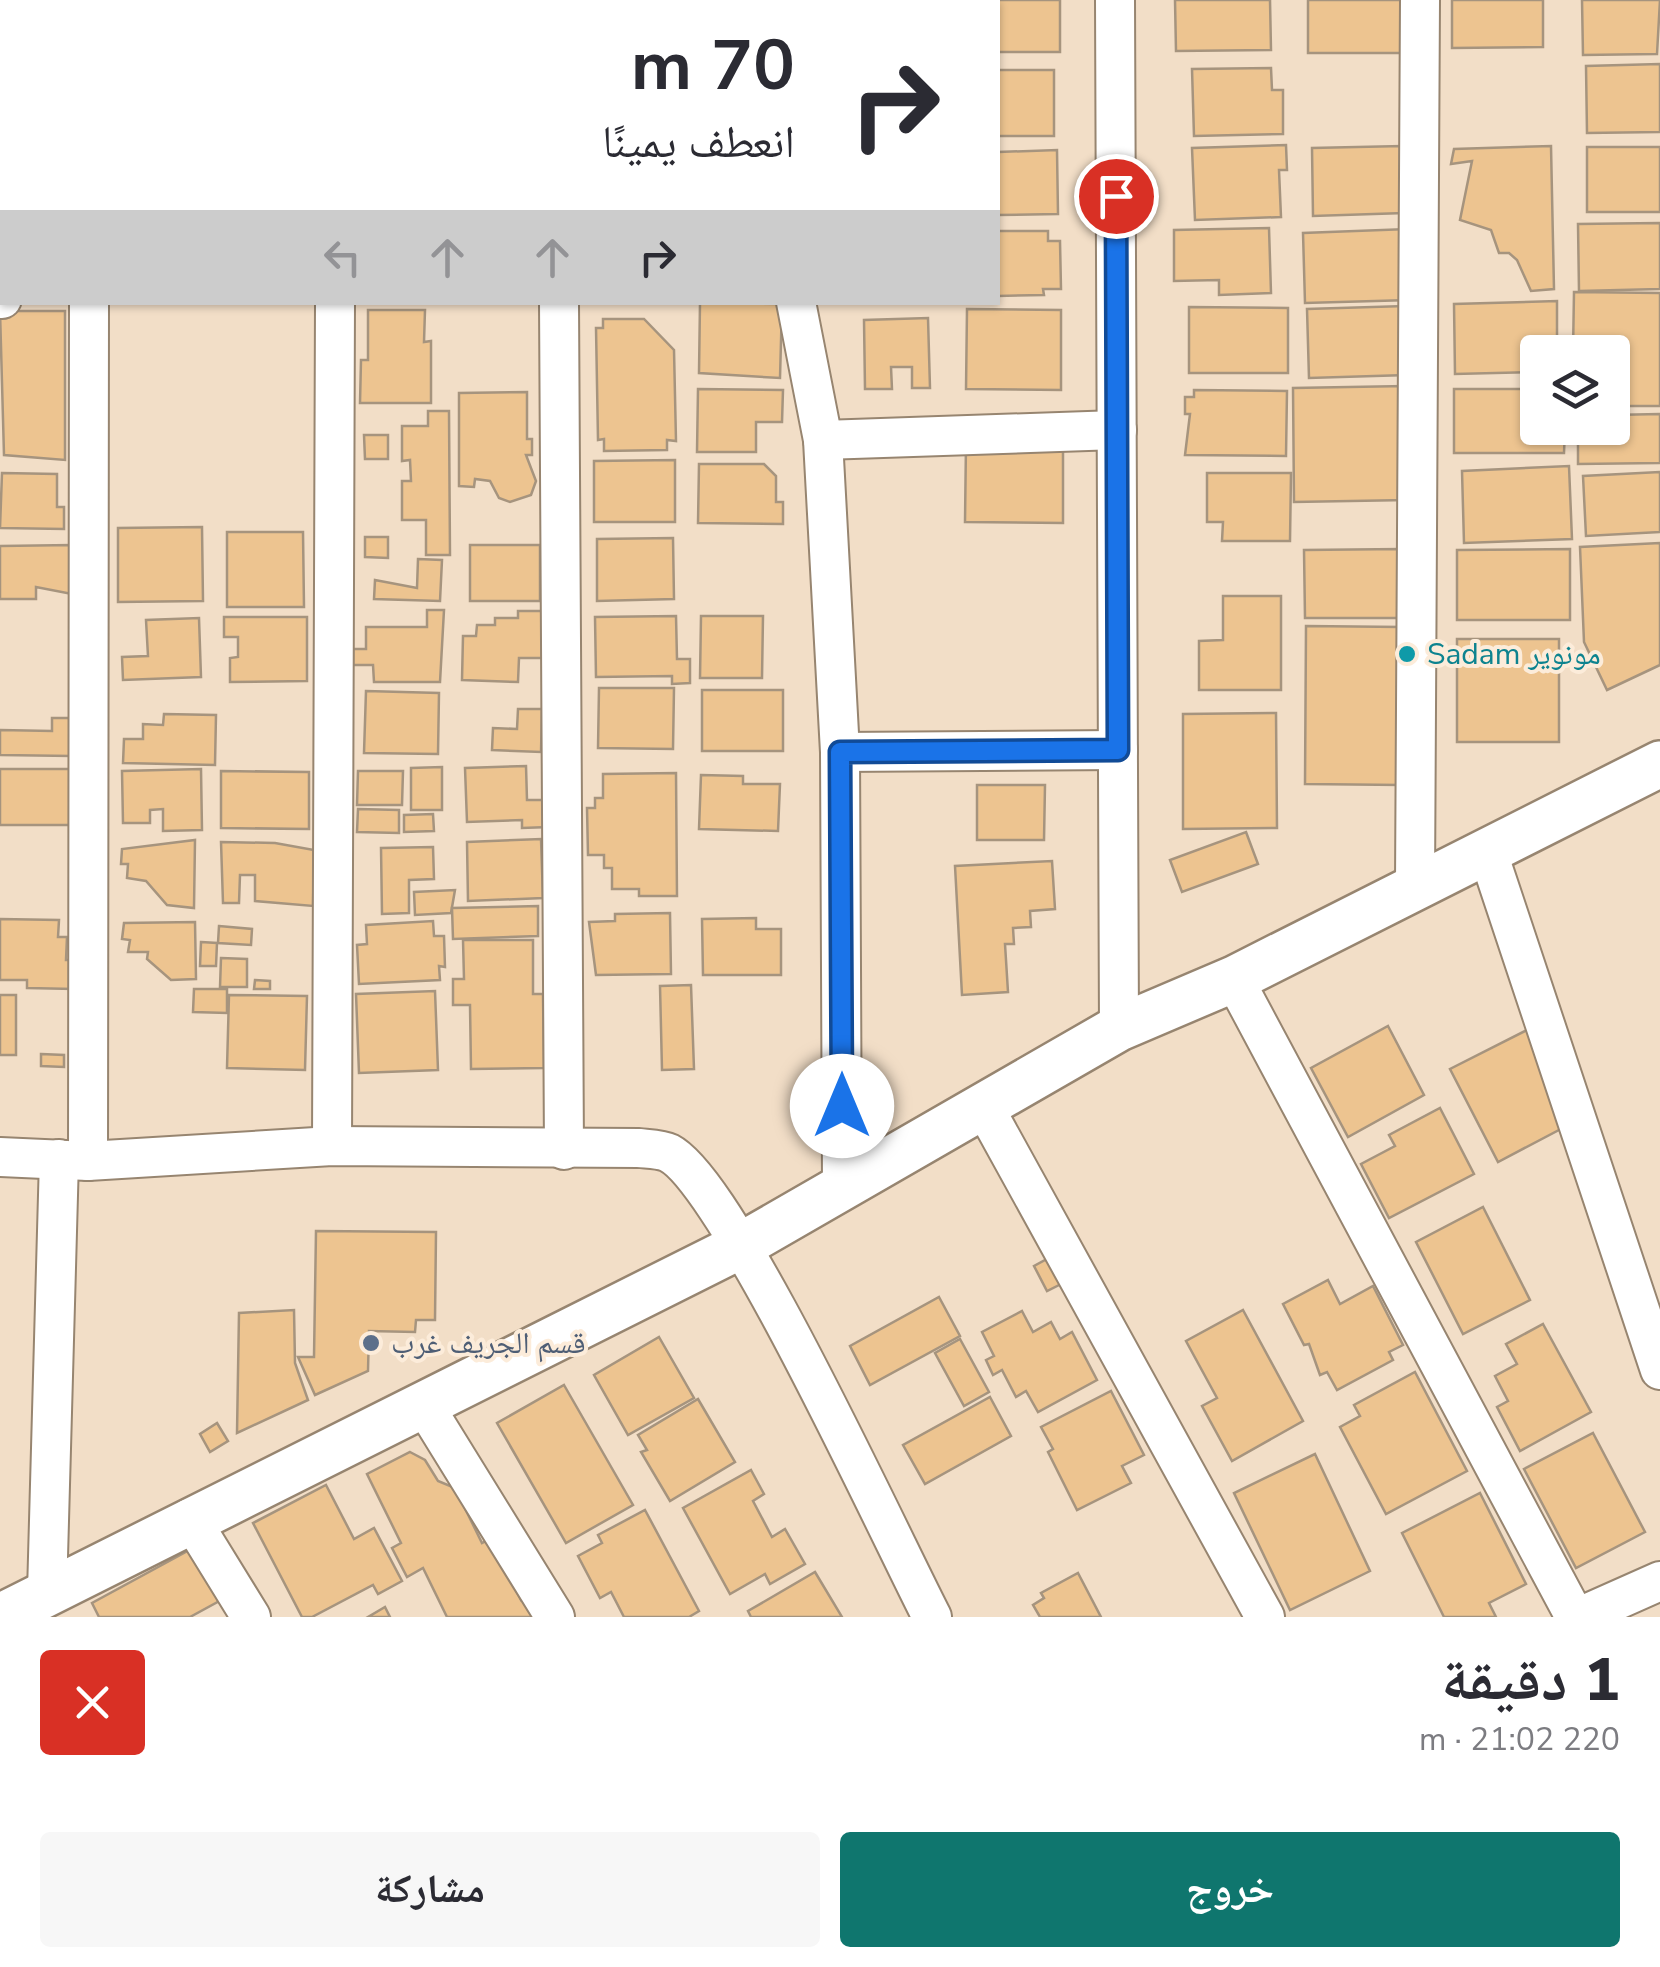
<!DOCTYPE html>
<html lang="ar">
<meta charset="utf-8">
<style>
:root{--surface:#fff;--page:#f7f7f7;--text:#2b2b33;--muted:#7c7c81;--accent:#0f766e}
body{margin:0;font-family:"Nunito Sans","Noto Naskh Arabic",sans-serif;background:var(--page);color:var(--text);direction:rtl;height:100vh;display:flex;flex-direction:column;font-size:38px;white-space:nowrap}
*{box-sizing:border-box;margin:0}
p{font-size:32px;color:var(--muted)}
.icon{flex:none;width:55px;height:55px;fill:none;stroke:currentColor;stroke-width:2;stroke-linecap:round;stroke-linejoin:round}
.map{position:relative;height:1617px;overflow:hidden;direction:ltr}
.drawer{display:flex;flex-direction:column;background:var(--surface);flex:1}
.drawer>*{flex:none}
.guide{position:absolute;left:0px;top:0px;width:1000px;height:305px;box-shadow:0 2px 8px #0004;direction:rtl;background:#fff;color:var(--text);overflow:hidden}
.fabs{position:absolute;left:1520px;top:335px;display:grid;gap:20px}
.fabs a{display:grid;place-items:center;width:110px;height:110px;border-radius:10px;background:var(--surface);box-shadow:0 2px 8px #0004;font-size:50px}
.pin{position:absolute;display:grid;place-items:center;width:85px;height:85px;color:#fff;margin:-42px;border:5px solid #fff;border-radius:50%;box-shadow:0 2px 10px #0007}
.me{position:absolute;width:110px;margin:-55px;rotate:0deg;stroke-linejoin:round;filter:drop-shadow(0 0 8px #0008)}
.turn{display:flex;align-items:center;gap:35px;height:210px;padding:0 40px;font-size:45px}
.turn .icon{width:130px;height:130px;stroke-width:2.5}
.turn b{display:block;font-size:70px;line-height:85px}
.lanes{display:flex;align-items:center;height:95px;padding:0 40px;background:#0003;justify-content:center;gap:50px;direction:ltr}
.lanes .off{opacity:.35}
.round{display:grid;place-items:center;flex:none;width:105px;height:105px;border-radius:10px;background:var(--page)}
.head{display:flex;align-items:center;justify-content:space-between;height:170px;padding:0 40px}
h1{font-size:60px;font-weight:800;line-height:75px}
.action{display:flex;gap:20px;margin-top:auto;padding:20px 40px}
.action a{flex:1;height:115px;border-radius:10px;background:var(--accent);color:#fff;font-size:40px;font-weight:800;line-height:115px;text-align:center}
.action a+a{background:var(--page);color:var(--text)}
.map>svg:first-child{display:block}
.building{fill:#edc490;stroke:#a6947e;stroke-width:2.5}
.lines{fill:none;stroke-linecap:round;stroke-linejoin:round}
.minor-casing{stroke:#978570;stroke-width:42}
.tertiary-casing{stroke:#978570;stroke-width:50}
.minor{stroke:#fff;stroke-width:38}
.tertiary{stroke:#fff;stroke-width:45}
.route-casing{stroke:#114b97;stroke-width:25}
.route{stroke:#1a73e8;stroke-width:18}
.culture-dot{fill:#0f9aa8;stroke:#fcecda;stroke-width:4}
.service-dot{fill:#5c6f8a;stroke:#fcecda;stroke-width:4}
.labels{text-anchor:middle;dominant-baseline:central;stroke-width:8;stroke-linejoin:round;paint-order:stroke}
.culture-label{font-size:30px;fill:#0d838f;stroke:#fcecda;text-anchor:start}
.service-label{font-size:30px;fill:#4e5e75;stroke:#fcecda;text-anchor:start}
</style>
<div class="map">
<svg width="1660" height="1617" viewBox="0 0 1660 1617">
<rect width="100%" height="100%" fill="#f2dec7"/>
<g class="building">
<rect x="226" y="0" width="73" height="2"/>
<rect x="348" y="0" width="79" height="2"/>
<rect x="455" y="0" width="58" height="2"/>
<rect x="590" y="0" width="96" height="2"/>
<rect x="696" y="0" width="73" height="2"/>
<polygon points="964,0 1060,0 1060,52 998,52 998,2"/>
<polygon points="1175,0 1270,0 1271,50 1176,51"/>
<rect x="1308" y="0" width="97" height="53"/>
<polygon points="1452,0 1543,0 1543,47 1452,48"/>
<polygon points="1582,0 1660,0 1657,54 1583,55"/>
<rect x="0" y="28" width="2" height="60"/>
<polygon points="1660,64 1660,132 1587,133 1586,66"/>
<polygon points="1271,68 1272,90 1283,90 1283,134 1194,136 1192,69"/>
<rect x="998" y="70" width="56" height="66"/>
<rect x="0" y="100" width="2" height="61"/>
<polygon points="1286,145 1287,170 1279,170 1281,217 1195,220 1192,148"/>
<polygon points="1402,146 1404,213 1313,216 1312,148"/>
<polygon points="1551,146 1554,289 1531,291 1517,260 1509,253 1499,253 1491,230 1460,220 1472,161 1451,164 1454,149"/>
<rect x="1587" y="147" width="73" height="65"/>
<polygon points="1057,150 1058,214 998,215 998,152"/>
<rect x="0" y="173" width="2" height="79"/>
<polygon points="1660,223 1660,289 1579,291 1578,224"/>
<polygon points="1269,228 1271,293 1219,295 1219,280 1174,281 1174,230"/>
<polygon points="1408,229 1410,300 1305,303 1303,233"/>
<polygon points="998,231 1048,231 1048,241 1060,241 1061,289 1043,289 1044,295 998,296"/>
<polygon points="1574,292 1660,293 1660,406 1612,406 1612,352 1573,352"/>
<polygon points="1557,301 1557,352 1538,352 1538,372 1455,374 1454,304"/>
<polygon points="700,303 782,304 780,378 699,373"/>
<polygon points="1405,306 1407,375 1309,378 1307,309"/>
<polygon points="1189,307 1288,308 1288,373 1189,373"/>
<polygon points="967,309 1061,310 1061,390 966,389"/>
<polygon points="368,310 425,310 424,342 431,341 431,403 360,403 361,360 368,360"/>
<polygon points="0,311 65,311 65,460 4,455"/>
<polygon points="928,318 930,388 912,388 912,367 891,367 892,389 865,389 864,320"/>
<polygon points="603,319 644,319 674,350 676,441 667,440 667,450 604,451 604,439 598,440 596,328 603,328"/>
<polygon points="1405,386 1407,500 1294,502 1293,388"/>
<polygon points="698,389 783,390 782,422 756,422 756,452 697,452"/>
<polygon points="1454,389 1538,389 1538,428 1565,428 1564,453 1454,453"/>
<polygon points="1194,390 1287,391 1286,456 1185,455 1190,414 1185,414 1185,397 1194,397"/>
<polygon points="527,392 527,439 532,439 532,455 526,455 536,481 531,495 510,502 499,498 490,481 475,479 474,487 459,486 459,393"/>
<polygon points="428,411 449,411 450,555 426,555 426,520 402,520 402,481 411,481 410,460 402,461 402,426 428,426"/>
<polygon points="1660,414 1660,463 1578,464 1578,428 1612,428 1612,415"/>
<polygon points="364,435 388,435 388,459 365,459"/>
<polygon points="966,443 1063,443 1063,523 965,522"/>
<polygon points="675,460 675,522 594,522 594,461"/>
<polygon points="699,464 764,464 776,476 776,502 783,502 783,524 698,523"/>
<polygon points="1569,466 1572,539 1464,543 1462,471"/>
<polygon points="1660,472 1660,532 1586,536 1583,476"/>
<polygon points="2,473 57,474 57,507 64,507 64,529 0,528"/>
<polygon points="1207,473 1291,473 1290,541 1222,541 1223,522 1207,522"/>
<polygon points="202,527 203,601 118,602 118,528"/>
<polygon points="227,532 303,532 304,607 227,607"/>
<polygon points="365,537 388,537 388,558 365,557"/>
<polygon points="673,538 674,599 597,601 597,539"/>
<polygon points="1660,543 1660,665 1607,690 1584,642 1580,547"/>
<polygon points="72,545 72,594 36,587 36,599 0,599 0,546"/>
<rect x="470" y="545" width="70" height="56"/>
<polygon points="1401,549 1401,618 1305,618 1304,550"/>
<polygon points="1570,549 1570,620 1457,620 1457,550"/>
<polygon points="418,559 442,560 440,601 374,599 375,580 417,588"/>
<polygon points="1223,596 1281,596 1281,690 1199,690 1199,641 1223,640"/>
<polygon points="427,610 444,610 440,682 374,682 373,665 353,665 353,649 366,649 366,627 427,627"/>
<polygon points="518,611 543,611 542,658 519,658 518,682 462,680 463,636 476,636 477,625 495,625 495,618 518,618"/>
<polygon points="676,616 677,659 690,659 690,683 672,684 672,676 596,677 595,617"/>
<polygon points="701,616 763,616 762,678 700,678"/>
<polygon points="224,617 307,617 307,681 230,682 230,658 238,657 238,637 224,637"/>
<polygon points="199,618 201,677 123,680 122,657 148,656 146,620"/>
<polygon points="1306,626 1402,627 1401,785 1305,784"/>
<rect x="1457" y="639" width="102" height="103"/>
<polygon points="599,688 674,688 673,749 598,748"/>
<rect x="702" y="690" width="81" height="61"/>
<polygon points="366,691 439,693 438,754 364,753"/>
<polygon points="518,709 542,709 541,752 492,750 493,728 517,729"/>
<polygon points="1276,713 1277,828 1183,829 1183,714"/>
<polygon points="164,714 216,715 215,765 123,763 124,739 143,739 143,724 163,725"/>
<polygon points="52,718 72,718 71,756 0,755 0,730 52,731"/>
<polygon points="526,766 527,800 548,800 549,827 522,828 522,820 467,822 465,768"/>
<polygon points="442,767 442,810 411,810 411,768"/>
<polygon points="0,769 74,769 73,825 0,825"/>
<polygon points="201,769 202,830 163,831 163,809 150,810 150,823 123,823 122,771"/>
<polygon points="221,771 309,772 309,829 221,828"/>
<polygon points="358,771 403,771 402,805 357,805"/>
<polygon points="676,773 677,896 639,896 639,889 612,889 612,868 604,868 604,855 588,855 587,808 595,808 595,798 603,798 603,774"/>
<polygon points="701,775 743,776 743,784 780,784 778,831 699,829"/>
<polygon points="977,785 1045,785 1044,840 977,840"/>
<polygon points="358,809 399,810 399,833 357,832"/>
<polygon points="433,814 434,831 404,832 404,815"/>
<polygon points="1246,832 1258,864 1182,892 1170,860"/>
<polygon points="541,839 543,898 468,901 467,842"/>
<polygon points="195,840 194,908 167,905 146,881 127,878 128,864 121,864 122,849"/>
<polygon points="221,842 275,843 314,850 313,906 255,901 255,875 240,875 239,903 223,903"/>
<polygon points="433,847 434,879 409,880 409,913 382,914 381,848"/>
<polygon points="1052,861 1055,909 1030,911 1031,927 1013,928 1014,944 1005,944 1008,992 962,995 955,866"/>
<polygon points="455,890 451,913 415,915 414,892"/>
<polygon points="538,906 538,936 453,939 452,908"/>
<polygon points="670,913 671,974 596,975 589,922 615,921 615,914"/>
<polygon points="756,918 756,929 781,929 781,975 703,975 702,919"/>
<polygon points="0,919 59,920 58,937 67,937 66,960 75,960 74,989 27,988 27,980 0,980"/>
<polygon points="433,921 434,936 444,936 445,967 439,966 440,980 359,984 357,945 367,944 366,925"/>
<polygon points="195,922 196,979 171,980 147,959 148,952 128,952 130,940 122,939 124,923"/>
<polygon points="219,926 252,929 251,945 218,943"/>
<polygon points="463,940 533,940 533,994 543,994 544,1068 471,1069 470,1005 453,1005 453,979 464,979"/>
<polygon points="201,942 217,943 216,966 200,966"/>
<polygon points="221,958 247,959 247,987 220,987"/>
<polygon points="255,980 270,981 270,989 254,989"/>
<polygon points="691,985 694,1069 662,1070 660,986"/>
<polygon points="194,989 227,989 227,1013 193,1012"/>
<polygon points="435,991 438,1070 359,1073 356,994"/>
<rect x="0" y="995" width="16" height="60"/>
<polygon points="229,995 307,996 305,1070 227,1068"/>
<polygon points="1388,1026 1424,1095 1348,1137 1311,1068"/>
<polygon points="1529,1029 1576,1121 1498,1162 1450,1069"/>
<polygon points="41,1054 64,1055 64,1067 41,1066"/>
<polygon points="1440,1108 1474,1174 1389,1218 1361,1164 1395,1146 1389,1135"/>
<polygon points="1483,1207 1530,1300 1463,1334 1416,1242"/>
<polygon points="316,1231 436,1232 435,1320 416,1320 415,1332 369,1331 368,1371 315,1395 298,1357 314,1357"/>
<polygon points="1047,1259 1061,1284 1047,1291 1034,1266"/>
<polygon points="1328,1280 1340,1304 1373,1286 1403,1345 1389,1352 1393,1360 1337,1390 1327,1372 1320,1375 1309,1344 1304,1345 1283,1304"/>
<polygon points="939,1297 960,1336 870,1385 850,1346"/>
<polygon points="294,1310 295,1363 308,1400 237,1433 239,1313"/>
<polygon points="1243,1310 1303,1421 1232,1461 1202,1406 1217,1398 1186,1341"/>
<polygon points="1022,1311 1033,1332 1051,1322 1060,1339 1072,1332 1097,1380 1038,1412 1026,1391 1016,1397 1002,1370 993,1375 986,1360 994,1356 982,1332"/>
<polygon points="1543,1324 1591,1412 1520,1451 1497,1407 1508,1401 1495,1376 1517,1364 1506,1344"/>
<polygon points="659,1337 694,1398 628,1435 594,1375"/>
<polygon points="960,1339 989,1392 964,1406 935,1353"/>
<polygon points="1415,1372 1467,1471 1386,1514 1340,1427 1360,1416 1354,1405"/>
<polygon points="564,1385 633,1505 566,1543 497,1423"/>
<polygon points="1111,1391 1144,1455 1122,1466 1131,1483 1077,1510 1048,1452 1053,1449 1041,1427"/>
<polygon points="990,1397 1011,1436 925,1484 903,1445"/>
<polygon points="698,1399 735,1462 670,1501 641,1452 647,1450 638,1435"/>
<polygon points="217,1423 228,1441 210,1452 200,1434"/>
<polygon points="1593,1433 1645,1532 1576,1568 1524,1469"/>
<polygon points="410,1452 425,1460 438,1481 455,1488 482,1543 490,1539 521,1600 530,1595 540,1617 447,1617 423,1568 407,1577 392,1548 401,1543 367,1474"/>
<polygon points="1315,1454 1370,1571 1290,1610 1234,1493"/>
<polygon points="751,1470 764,1494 753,1501 772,1537 785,1529 805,1564 770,1584 765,1574 730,1594 683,1508"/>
<polygon points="326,1485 354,1539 374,1528 402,1581 378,1594 373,1585 312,1617 302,1617 253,1523"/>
<polygon points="1480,1493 1526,1584 1489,1603 1496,1617 1444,1617 1402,1533"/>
<polygon points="645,1510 699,1611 689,1617 624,1617 611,1592 600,1598 578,1556 602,1543 598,1535"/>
<polygon points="195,1547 223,1599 190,1617 99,1617 92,1603"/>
<polygon points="815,1572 842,1617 751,1617 748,1611"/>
<polygon points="1078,1573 1101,1617 1040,1617 1033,1605 1044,1598 1041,1593"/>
<polygon points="385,1607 390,1617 368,1617"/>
</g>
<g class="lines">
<g class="minor-casing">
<g id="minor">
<polyline points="326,0 326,2"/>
<polyline points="1115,0 1119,1028"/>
<polyline points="92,2 92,0"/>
<polyline points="560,2 560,0"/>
<polyline points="797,2 797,0"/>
<polyline points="0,299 2,299"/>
<polyline points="559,302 564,1150"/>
<polyline points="796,302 823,440 840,752 842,1184"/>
<polyline points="823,440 1117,430"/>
<polyline points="840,752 1118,750"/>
<polyline points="1488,853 1660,1370"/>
<polyline points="1415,885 1420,0"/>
<polyline points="1234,979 1575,1617"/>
<polyline points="983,1105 1265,1617"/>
<polyline points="332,1146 335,302"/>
<path d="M0 1157 88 1161 332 1146 639 1148C648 1149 661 1149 669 1153 729 1184 891 1538 932 1617"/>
<polyline points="88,1161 89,302"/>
<polyline points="424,1405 555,1617"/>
<polyline points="190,1518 251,1617"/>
<polyline points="47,1593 59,1159"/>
<polyline points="1579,1617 1660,1581"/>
</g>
</g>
<g class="tertiary-casing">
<polyline id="tertiary" points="0,1617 742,1245 1119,1028 1234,979 1660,764"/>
</g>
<use href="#minor" class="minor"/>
<use href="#tertiary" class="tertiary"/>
</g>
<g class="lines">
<g class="route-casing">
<polyline id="route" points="842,1106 840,752 1118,750 1116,196"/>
</g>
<use href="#route" class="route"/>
</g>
<circle class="culture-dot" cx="1407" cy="654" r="10"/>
<circle class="service-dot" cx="371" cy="1343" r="10"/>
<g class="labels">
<g class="culture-label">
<text x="1427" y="654">Sadam مونوير</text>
</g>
<g class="service-label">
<text x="391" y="1343">قسم الجريف غرب</text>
</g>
</g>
</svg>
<div class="fabs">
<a><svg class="icon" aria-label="layers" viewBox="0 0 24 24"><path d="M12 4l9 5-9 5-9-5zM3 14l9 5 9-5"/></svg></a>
</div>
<div class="pin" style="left:1116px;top:196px;background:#d93025"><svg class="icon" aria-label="arrive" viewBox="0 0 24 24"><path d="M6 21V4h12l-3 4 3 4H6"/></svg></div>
<svg class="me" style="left:842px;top:1106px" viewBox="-20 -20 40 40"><circle r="19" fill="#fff"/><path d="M0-13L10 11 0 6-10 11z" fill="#1a73e8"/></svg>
<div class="guide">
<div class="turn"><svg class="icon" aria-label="right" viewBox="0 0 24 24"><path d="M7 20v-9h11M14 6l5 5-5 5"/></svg><div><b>70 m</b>انعطف يمينًا</div></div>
<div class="lanes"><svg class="icon off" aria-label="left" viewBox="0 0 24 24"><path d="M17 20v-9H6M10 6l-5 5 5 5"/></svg><svg class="icon off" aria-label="ahead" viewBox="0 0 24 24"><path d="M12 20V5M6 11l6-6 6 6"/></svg><svg class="icon off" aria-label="ahead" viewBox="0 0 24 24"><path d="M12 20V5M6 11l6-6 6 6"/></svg><svg class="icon" aria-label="right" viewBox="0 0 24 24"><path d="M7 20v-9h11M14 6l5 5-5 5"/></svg></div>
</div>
</div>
<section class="drawer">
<div class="head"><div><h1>1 دقيقة</h1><p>220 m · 21:02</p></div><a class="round" style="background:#d93025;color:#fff"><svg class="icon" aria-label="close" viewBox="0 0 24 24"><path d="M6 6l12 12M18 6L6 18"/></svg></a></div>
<div class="action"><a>خروج</a><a>مشاركة</a></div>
</section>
